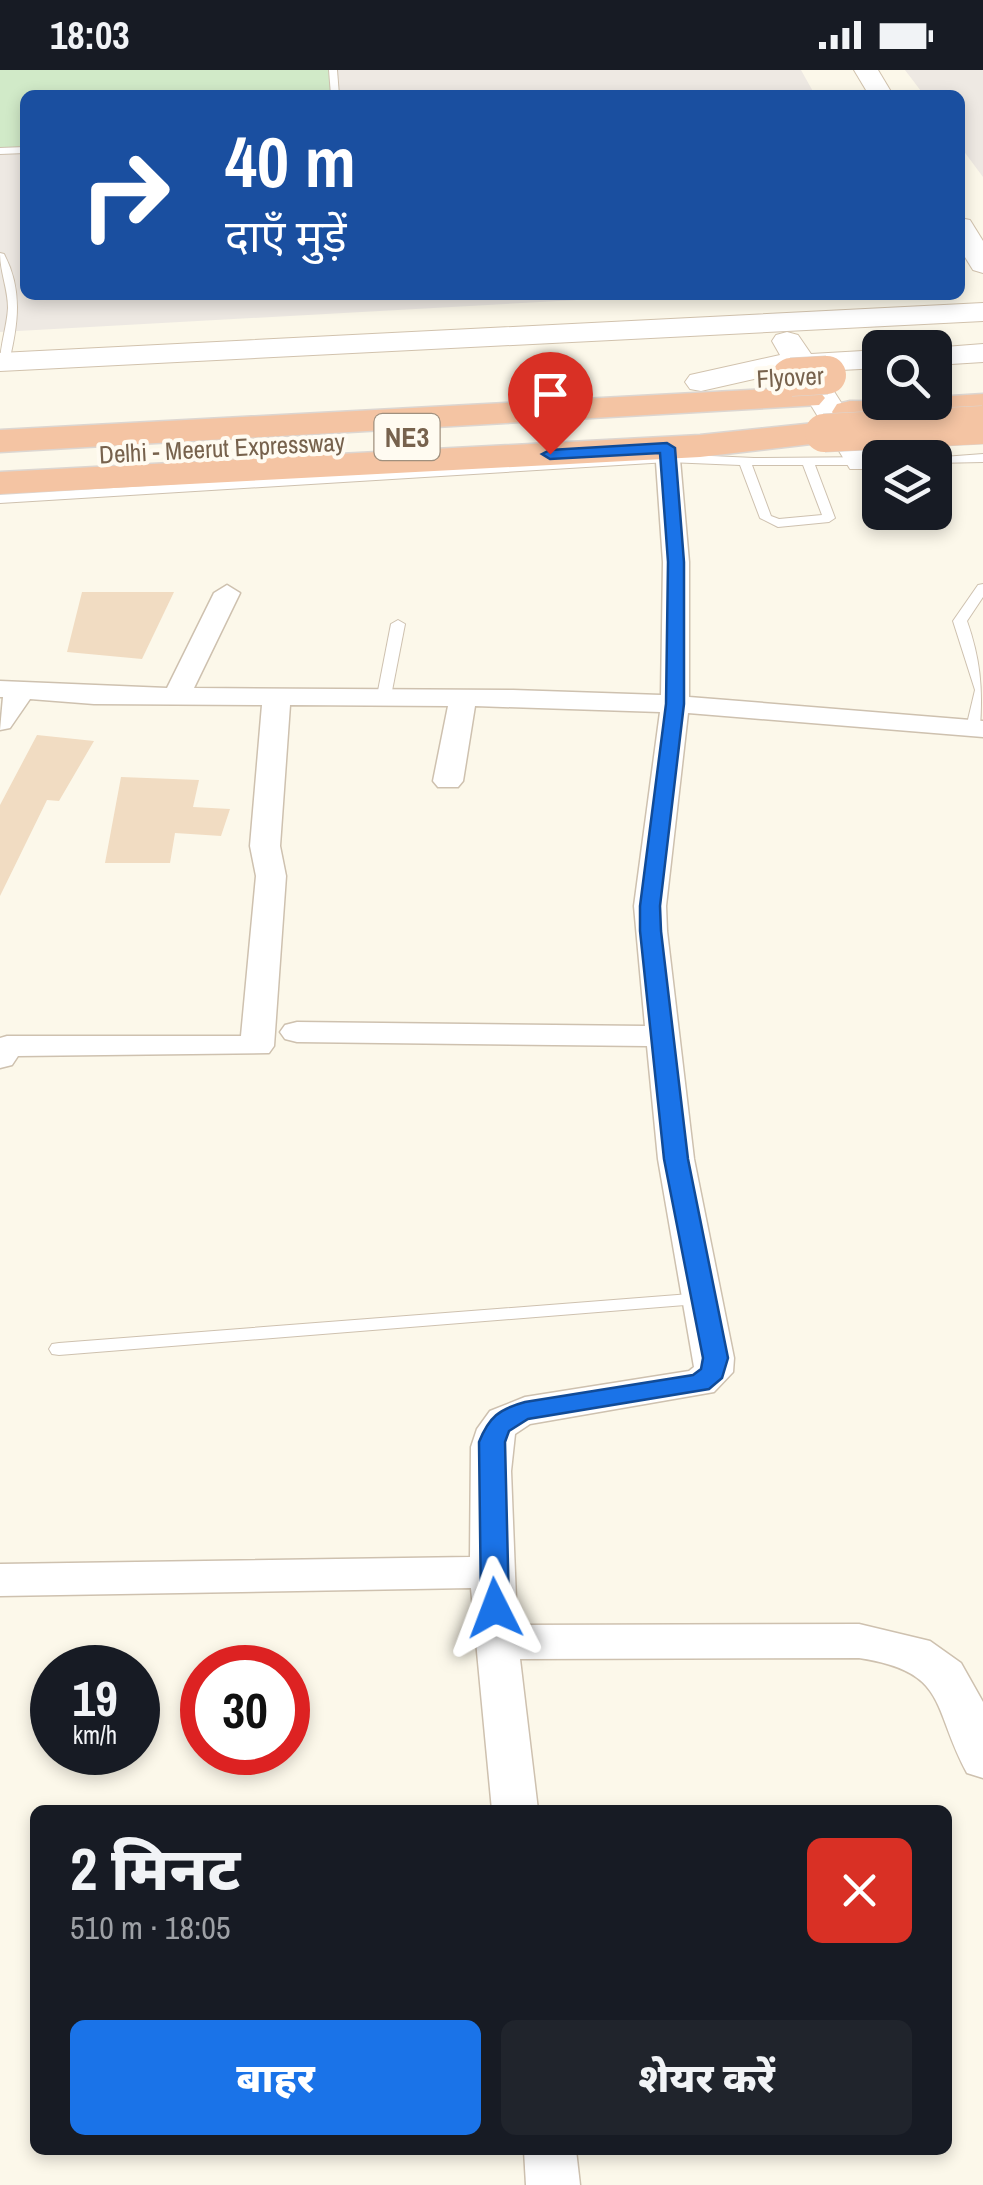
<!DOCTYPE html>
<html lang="hi">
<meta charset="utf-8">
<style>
:root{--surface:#171b24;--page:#20242c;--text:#f1f3f6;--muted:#9ea1a6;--accent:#1a73e8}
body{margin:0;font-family:"Archivo Narrow","Noto Sans Devanagari",sans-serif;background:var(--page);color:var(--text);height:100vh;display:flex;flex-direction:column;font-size:38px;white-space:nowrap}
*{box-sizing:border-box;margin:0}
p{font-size:32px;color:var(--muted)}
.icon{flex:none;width:55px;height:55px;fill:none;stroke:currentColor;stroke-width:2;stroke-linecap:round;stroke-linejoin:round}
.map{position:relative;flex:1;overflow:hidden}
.details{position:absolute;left:30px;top:1735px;width:922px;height:350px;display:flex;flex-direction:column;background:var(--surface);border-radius:15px;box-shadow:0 5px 15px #0003}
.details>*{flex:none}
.top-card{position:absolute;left:20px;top:20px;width:945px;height:210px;border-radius:15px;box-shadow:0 5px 15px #0003;background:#1a4fa0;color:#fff;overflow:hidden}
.controls{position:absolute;left:862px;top:260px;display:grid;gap:20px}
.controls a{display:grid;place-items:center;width:90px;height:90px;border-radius:15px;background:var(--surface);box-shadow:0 5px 15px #0003;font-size:50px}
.speed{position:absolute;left:30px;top:1575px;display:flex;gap:20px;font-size:50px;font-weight:700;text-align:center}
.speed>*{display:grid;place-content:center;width:130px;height:130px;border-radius:50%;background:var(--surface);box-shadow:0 5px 15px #0003;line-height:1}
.speed small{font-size:25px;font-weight:400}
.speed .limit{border:15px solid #d22;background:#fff;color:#111}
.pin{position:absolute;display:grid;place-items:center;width:85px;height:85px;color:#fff;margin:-102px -42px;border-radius:50% 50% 50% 0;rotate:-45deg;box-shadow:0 0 10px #0007}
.pin .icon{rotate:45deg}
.me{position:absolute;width:110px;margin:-55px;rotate:357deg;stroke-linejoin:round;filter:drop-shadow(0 0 8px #0008)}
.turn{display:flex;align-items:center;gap:35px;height:210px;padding:0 40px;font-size:45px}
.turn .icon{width:130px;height:130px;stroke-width:2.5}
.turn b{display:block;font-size:70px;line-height:85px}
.round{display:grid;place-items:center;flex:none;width:105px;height:105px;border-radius:15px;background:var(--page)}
.summary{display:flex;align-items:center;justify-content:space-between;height:170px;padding:0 40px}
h1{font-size:60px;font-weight:800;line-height:75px}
.primary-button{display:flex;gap:20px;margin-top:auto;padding:20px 40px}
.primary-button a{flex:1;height:115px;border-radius:15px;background:var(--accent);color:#fff;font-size:40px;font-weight:800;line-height:115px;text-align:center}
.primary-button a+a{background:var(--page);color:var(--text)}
.status{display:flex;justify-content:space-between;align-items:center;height:70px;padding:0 50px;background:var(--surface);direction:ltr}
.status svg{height:28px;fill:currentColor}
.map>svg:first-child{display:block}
.industrial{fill:#eee9e3}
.green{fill:#d1eac8}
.building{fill:#f1dcc2}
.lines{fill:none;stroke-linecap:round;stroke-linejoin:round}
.lane-casing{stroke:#cec1af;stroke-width:2}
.street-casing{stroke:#cec1af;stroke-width:3}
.secondary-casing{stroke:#d1c2ad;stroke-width:2}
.highway-casing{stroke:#dcd6d1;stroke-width:3}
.lane{fill:#fff;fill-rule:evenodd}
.street{fill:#fff;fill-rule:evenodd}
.secondary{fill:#fff;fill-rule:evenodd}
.highway{fill:#f4c4a3;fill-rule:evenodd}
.highway-bridge-casing{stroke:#dcd6d1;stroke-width:39;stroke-linecap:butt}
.highway-bridge{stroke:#f4c4a3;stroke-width:38}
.route{fill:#1a73e8;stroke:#114b97;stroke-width:2.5}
.labels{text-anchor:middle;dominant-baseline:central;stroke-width:8;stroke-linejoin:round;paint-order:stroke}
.far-street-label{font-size:25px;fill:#77624d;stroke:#fffbf1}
.shield{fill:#fffbf1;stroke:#a0907e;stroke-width:2.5}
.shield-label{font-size:28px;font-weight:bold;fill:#77624d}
</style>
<div class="status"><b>18:03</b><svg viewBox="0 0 49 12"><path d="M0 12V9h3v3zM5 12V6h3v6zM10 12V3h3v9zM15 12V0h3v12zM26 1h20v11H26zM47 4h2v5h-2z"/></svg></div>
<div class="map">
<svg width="983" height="2115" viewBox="0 0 983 2115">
<rect width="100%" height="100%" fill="#fcf8ea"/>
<g class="industrial">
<polygon points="0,0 801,0 815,25 25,25 25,225 668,225 0,262"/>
<polygon points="905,0 983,0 983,107 960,76 960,25 924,25"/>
</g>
<polygon class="green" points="0,0 330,0 333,25 25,25 25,80 0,81"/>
<g class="building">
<polygon points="82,522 174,522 142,589 67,582"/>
<polygon points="37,665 94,671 59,731 47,730 0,826 0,735"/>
<polygon points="121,707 199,710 193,737 230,739 221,766 175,763 170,793 105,793"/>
</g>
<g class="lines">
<g class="lane-casing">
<g id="lane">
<polygon points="329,0 337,0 339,25 331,25"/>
<polygon points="25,77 25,83 0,84 0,78"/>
<path d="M0 183 4 184C23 220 18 254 9 292L4 295 0 294C0 275 7 257 8 238 8 219 0 202 0 183Z"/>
<path d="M668 384 754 388 880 387V395H815L835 448 829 452 778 457 760 448 740 395 668 392 0 433V425ZM752 395H803L822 445 779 449 771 446Z"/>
<polygon points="983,384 983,392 935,393 935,388 930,388"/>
<path d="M983 514V527L967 551C980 588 983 618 980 658L973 662 966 658 975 620 953 551 978 515Z"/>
<polygon points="398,550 405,554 391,626 384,630 377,626 391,554"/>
<polygon points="703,1223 712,1229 710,1233 59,1285 52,1284 49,1279 52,1274 59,1273"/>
</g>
</g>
<g class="street-casing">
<g id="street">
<path d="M667 371 679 378 689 492V627L983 651V667L688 643 666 836 667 861 694 1089 734 1288 733 1302 714 1322 530 1354 515 1364 511 1401 517 1555 859 1554 930 1571 961 1593 983 1632V1708L967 1703C931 1636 949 1602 859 1588L520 1589 538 1740H492L471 1518 0 1526V1494L470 1487 471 1377 477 1359 490 1341 525 1327 689 1301 694 1297 658 1089 647 976 297 972 285 969 280 962 285 955 297 952 645 956 634 836 660 642 475 636 463 711 458 717H438L433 711 448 636 290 635 280 776 286 806 274 976 269 983 18 986 12 995 0 998V968L7 966H241L256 806 250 776 262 635 94 634 30 629 10 658 0 660 3 627H0V611L167 618 214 523 227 515 240 523 194 618 513 620 661 625 663 492 655 378Z"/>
<polygon points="524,2080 576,2080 580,2115 526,2115"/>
</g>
</g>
<g class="secondary-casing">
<g id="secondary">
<polygon points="854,0 878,0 893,25 869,25"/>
<polygon points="960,148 970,150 983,171 983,203 973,200 960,179"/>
<polygon points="983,233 983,251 0,301 0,283"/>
<polygon points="787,262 798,265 811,284 880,280 880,298 821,301 879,392 874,399 850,399 790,301 701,321 690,319 685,312 690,305 780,285 772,271 776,265"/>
<polygon points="983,274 983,292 935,295 935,278 932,278"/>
</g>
</g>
<g class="highway-casing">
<g id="highway">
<polygon points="807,317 819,321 825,328 819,335 0,382 0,360"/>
<polygon points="983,324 983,346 850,353 837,350 832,342 837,334 850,331 935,332 935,327"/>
<polygon points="824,352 837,355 842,363 837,371 700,387 0,424 0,402 700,365"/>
</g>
</g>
<use href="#lane" class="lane"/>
<use href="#street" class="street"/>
<use href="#secondary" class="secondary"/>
<use href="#highway" class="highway"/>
<g class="highway-bridge-casing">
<g id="highway-bridge">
<polyline points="791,307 827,305"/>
<polyline points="824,363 983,355"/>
</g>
</g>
<use href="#highway-bridge" class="highway-bridge"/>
</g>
<path class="route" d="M667 373 675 378 684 492V634L660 836 661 861 688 1089 728 1288 722 1308 709 1319 528 1349 509 1361 505 1372 509 1538 505 1545 495 1548 485 1545 481 1538 479 1372C489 1347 499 1339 525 1332L693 1305 701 1299 703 1288 664 1089 640 861V836L666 634 668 492 660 383 550 389 542 384 550 380Z"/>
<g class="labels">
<g class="far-street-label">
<text transform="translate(790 307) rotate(-3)">Flyover</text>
<text transform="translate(222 378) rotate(-3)">Delhi - Meerut Expressway</text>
</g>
<rect class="shield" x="374.5" y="344" width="65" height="46" rx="8"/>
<g class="shield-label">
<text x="407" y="367">NE3</text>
</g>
</g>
</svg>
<div class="controls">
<a><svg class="icon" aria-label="search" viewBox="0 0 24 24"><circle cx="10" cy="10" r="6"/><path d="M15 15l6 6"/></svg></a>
<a><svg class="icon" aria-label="layers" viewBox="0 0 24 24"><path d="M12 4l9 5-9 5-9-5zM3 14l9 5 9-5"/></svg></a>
</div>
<div class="speed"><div>19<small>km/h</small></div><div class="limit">30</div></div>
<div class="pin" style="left:550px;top:384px;background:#d93025"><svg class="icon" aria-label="arrive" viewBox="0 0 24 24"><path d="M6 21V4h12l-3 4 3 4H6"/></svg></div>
<svg class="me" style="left:495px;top:1538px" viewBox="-20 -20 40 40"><path d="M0-17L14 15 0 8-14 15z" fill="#1a73e8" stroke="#fff" stroke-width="4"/></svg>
<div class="top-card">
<div class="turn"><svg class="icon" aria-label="right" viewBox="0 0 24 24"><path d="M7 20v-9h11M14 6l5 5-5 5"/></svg><div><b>40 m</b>दाएँ मुड़ें</div></div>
</div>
<section class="details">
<div class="summary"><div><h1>2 मिनट</h1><p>510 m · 18:05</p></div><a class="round" style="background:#d93025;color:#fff"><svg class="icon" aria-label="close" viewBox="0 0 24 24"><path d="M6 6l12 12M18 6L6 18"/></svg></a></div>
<div class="primary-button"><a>बाहर</a><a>शेयर करें</a></div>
</section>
</div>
